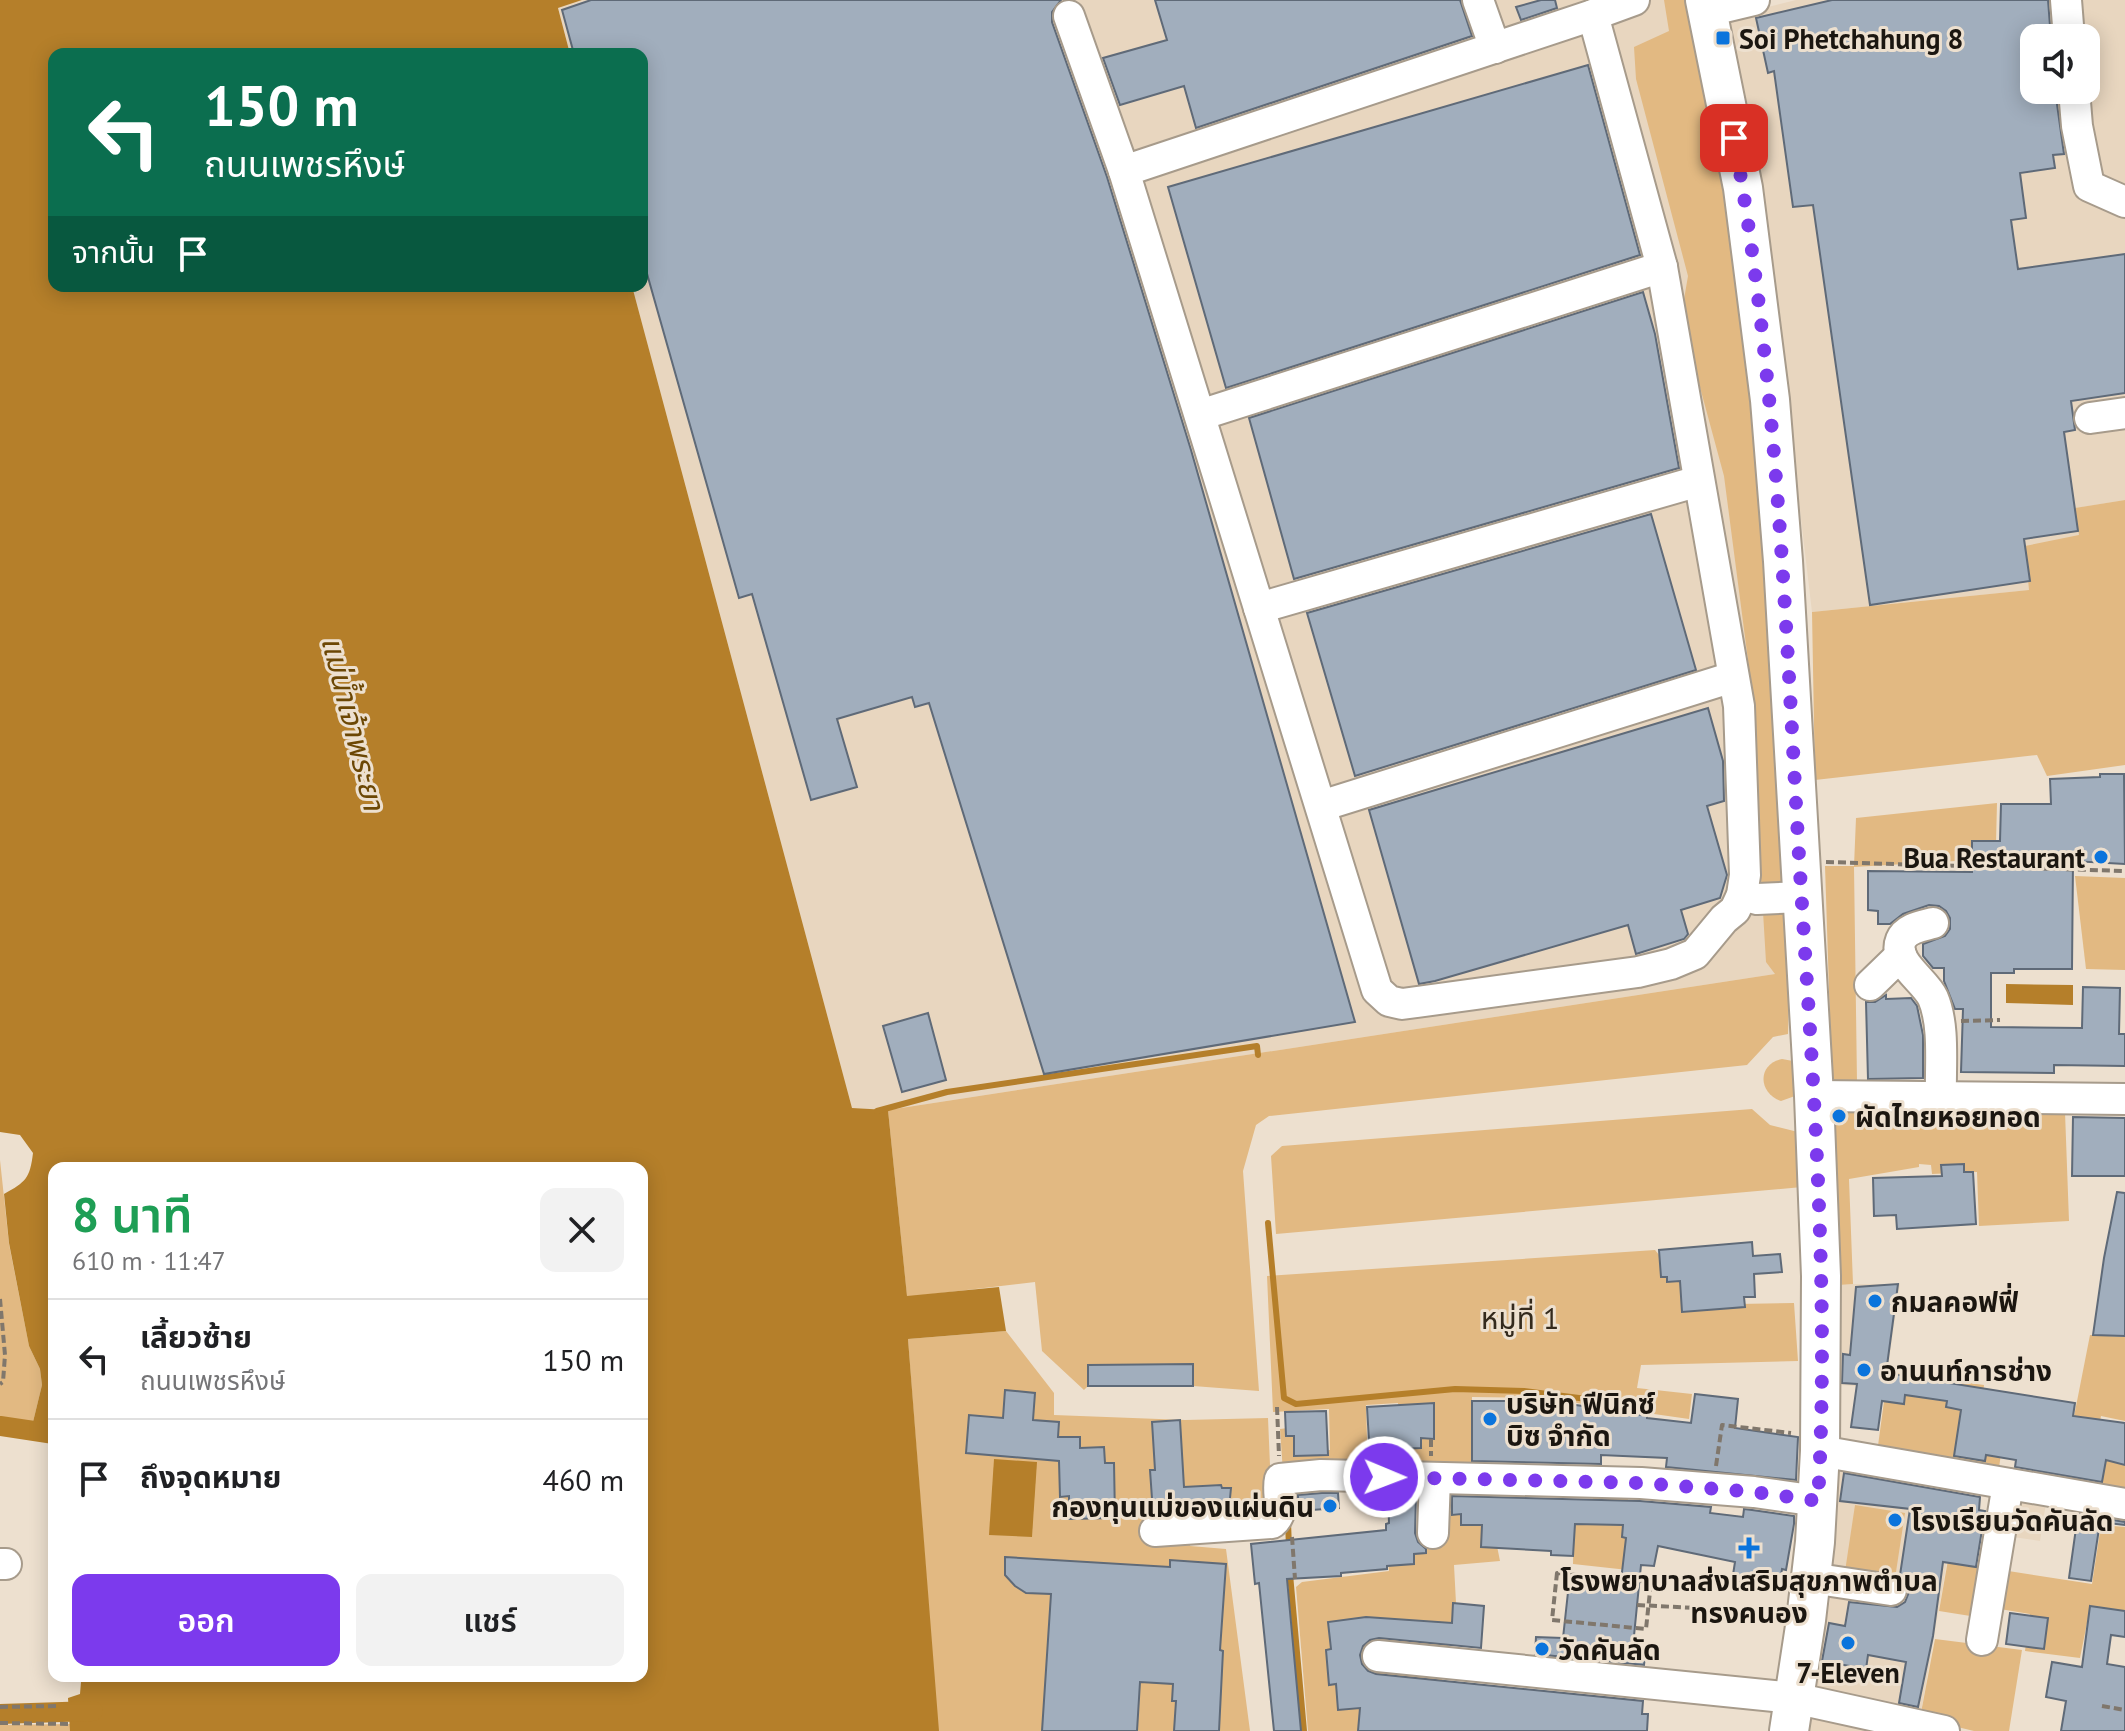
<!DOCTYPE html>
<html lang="th">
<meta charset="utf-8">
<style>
:root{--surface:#fff;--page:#f2f2f2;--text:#202124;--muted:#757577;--line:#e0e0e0;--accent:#7c3aed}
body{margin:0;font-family:"PT Sans","Noto Sans Thai",sans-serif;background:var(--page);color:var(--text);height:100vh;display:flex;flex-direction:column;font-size:30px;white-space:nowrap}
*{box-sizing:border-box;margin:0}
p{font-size:26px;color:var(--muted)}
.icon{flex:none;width:44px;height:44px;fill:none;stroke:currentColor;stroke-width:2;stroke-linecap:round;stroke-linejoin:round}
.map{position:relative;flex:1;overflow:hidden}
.side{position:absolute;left:48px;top:1162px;width:600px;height:520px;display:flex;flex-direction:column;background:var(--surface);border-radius:16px;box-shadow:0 4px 20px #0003}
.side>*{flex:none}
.banner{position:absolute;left:48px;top:48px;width:600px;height:244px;border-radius:16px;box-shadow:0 4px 20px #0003;background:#0b6e4f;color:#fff;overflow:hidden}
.fabs{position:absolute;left:2020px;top:24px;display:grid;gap:16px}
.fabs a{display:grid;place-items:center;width:80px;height:80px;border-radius:16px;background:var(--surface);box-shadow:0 4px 20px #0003;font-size:40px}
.pin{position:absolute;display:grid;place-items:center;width:68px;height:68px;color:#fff;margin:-34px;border-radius:16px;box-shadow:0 4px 12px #0006}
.me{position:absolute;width:88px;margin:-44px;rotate:91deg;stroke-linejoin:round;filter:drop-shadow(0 0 6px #0008)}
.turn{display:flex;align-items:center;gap:28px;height:168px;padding:0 24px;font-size:36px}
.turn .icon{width:104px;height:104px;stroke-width:2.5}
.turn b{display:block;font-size:56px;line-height:68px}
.then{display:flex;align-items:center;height:76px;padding:0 24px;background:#0003;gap:16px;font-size:30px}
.round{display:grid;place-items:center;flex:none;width:84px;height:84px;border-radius:16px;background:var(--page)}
.head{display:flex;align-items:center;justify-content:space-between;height:136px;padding:0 24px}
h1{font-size:48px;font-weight:600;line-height:60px;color:#1e9e55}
.cta{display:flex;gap:16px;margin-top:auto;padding:16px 24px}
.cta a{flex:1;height:92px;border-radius:16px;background:var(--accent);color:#fff;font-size:32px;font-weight:600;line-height:92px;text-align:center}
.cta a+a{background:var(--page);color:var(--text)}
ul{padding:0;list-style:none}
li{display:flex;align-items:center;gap:24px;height:120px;padding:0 24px;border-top:2px solid var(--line)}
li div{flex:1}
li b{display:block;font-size:30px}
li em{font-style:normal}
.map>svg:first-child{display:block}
.built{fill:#e8d6bf;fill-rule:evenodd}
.green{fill:#e2b982}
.water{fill:#b57f2a}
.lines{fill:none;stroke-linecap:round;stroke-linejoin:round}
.stream{stroke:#b57f2a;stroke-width:6}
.canal{stroke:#b57f2a;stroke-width:20}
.building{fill:#a1aebd;stroke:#5f6a78;stroke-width:2}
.minor-casing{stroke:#a79b8b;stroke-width:34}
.major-casing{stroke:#a79b8b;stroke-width:42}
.path{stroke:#80776c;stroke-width:4;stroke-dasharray:8 4;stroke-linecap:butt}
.minor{stroke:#fff;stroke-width:30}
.major{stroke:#fff;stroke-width:38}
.route{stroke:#7c3aed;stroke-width:14;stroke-dasharray:0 25.2}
.poi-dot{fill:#0b74dc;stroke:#ede0cf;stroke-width:3}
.labels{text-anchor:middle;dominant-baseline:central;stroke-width:6;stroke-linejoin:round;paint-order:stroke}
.poi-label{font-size:28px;font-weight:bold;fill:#1b1610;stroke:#ede0cf;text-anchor:start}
.water-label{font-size:30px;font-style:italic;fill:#6c4704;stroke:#ede0cf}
.neighbourhood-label{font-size:30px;fill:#342a1d;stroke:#ede0cf}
</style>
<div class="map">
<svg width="2125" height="1731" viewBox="0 0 2125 1731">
<rect width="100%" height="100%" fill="#ede0cf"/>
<g class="built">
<polygon points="582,0 1669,0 1743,439 1775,974 888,1110 852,1108 632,286 642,286 642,54 570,54 558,8"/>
<path d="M1796 0H2125V500L2076 508 2080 535 2030 590 1812 612 1775 298 1729 17ZM2034 38H2086V90H2034Z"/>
<polygon points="1853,1284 1900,1284 1885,1388 1840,1385 1839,1285"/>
<polygon points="1838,1460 1961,1480 1920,1718 1813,1696 1832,1589"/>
<polygon points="2013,1491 2047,1497 2040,1541 2006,1536"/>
<polygon points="1811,1713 1895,1731 1808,1731"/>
</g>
<g class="green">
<polygon points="1664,0 1689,0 1719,150 1748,345 1790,969 1788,1034 1773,1037 1747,1065 1269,1116 1256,1125 1243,1171 1259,1391 1193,1386 1193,1364 1089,1365 1088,1386 1084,1390 1042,1351 1035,1282 907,1297 888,1110 1775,974 1766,962 1748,660 1724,476 1681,317 1688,276 1636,79 1634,47 1669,31"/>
<polygon points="2125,500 2125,765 2047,776 2037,755 1815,780 1812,612 2029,590 2025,546 2079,535 2075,508"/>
<polygon points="1997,803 1996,843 1973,860 1854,867 1857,1082 1832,1082 1825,866 1854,866 1856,818"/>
<polygon points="2075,876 2125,878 2125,970 2086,969"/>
<path d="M1782 1059 1793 1061 1795 1096 1781 1101C1758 1093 1757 1064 1782 1059Z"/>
<polygon points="1835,1107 2065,1112 2069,1221 1979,1226 1977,1172 1932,1174 1931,1165 1919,1164 1919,1167 1849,1179 1853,1284 1839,1285"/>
<polygon points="1752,1109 1770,1125 1798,1132 1802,1187 1276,1234 1271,1156 1282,1146"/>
<polygon points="0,1160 9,1244 29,1346 40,1369 42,1385 33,1422 0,1417"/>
<polygon points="1655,1250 1686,1288 1681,1305 1794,1303 1798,1361 1641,1365 1637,1388 1692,1394 1689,1419 1542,1398 1472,1397 1472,1475 1401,1473 1398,1403 1366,1405 1368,1474 1283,1472 1280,1429 1296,1427 1296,1449 1330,1450 1329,1409 1273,1412 1267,1276"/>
<polygon points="1006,1331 1054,1393 1054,1415 1185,1420 1268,1418 1272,1513 1190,1522 1188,1507 1190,1546 1226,1549 1250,1731 938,1731 908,1339"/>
<polygon points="2090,1335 2125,1337 2125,1421 2101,1416 2085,1491 2060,1488"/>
<polygon points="1888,1372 1984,1385 1981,1414 2006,1418 1998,1475 1877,1453"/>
<polygon points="2106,1460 2125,1465 2125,1495 2101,1488"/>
<polygon points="1594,1486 1628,1489 1628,1570 1573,1564 1574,1513 1592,1515"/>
<polygon points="1855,1505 1905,1513 1894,1585 1844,1578"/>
<polygon points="1422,1511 1490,1511 1500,1561 1454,1565 1456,1603 1433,1731 1308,1731 1296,1587 1302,1582 1389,1571 1388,1562 1409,1557"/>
<polygon points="2101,1525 2125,1527 2125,1615 2089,1613 2080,1658 2025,1651 2030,1614 1994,1608 2002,1570 2092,1584"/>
<polygon points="1948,1560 1991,1568 1983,1618 1939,1611"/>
<polygon points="1935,1639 2022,1650 2009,1731 1974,1731 1920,1718"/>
<polygon points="70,1724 70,1731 0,1731 0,1725"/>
</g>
<g class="water">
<path d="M0 0H582L558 8 570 54H54V286H632L852 1108 888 1110 907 1296 999 1287 1006 1331 908 1339 939 1731H70L68 1698 80 1694 81 1682 71 1678 72 1676H642V1168H54V1442L33 1422 42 1385 40 1369 29 1346 9 1243 4 1194C26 1182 30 1178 33 1153L20 1135 0 1132Z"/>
<polygon points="2006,984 2073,985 2073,1005 2006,1003"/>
<polygon points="994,1459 1037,1462 1032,1537 989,1535"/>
</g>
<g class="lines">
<g class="stream">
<polyline points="877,1111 947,1092 1257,1046 1258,1055"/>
<polyline points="1268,1223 1284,1398 1296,1404 1455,1389 1524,1391 1626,1404"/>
<polyline points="1288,1522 1289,1547"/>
<polyline points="1290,1574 1304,1731"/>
</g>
<g class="canal">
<polyline points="0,1426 54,1434"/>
<polyline points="0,1714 93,1711"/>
</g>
</g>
<g class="building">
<polygon points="591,0 1061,0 1052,12 1052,22 1107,177 1191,450 1355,1022 1044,1074 929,703 915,707 912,697 837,719 857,787 811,800 752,594 739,598 642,256 642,54 574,54 562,10"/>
<polygon points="1155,0 1460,0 1472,36 1196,128 1184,86 1120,105 1103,58 1167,40"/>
<polygon points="1541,0 1555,0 1557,8 1521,20 1516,7"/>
<polygon points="1832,0 2048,0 2050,26 2044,27 2046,38 2034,38 2034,90 2055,90 2064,154 2053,155 2055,168 2020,173 2026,218 2011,220 2018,269 2125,254 2125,393 2071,401 2075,430 2064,432 2078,531 2024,539 2030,581 1870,605 1813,205 1793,207 1774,71 1768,73 1756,18"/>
<polygon points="1588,65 1640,255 1226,388 1168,187"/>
<polygon points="1643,292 1655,334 1679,468 1294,579 1249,418"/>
<polygon points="1651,514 1696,670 1355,776 1307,613"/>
<polygon points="1708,708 1723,761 1724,801 1707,806 1727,875 1720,898 1681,910 1688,934 1684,939 1636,954 1628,925 1435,981 1419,984 1369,810"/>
<polygon points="2100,774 2124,774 2125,864 2073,861 2072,969 2014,969 2014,973 1991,973 1991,1027 2082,1028 2083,987 2120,988 2119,1034 2125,1034 2125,1066 2054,1065 2054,1073 1961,1072 1963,1009 1955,1009 1944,981 1944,968 1933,968 1923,956 1923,944 1945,936 1950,929 1950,918 1946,911 1939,906 1929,905 1903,914 1890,924 1878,924 1878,911 1868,910 1868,871 1972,872 1972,841 2000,841 2001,804 2051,804 2050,779 2100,777"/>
<polygon points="1886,995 1886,999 1911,998 1917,1006 1923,1035 1923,1078 1868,1079 1866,1002 1875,1002"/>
<polygon points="928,1013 946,1080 902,1092 883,1026"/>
<polygon points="2073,1117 2125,1118 2125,1176 2072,1176"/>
<polygon points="1964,1164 1964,1172 1973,1172 1976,1224 1897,1229 1896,1215 1874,1216 1873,1178 1942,1176 1941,1165"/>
<polygon points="2117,1192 2125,1193 2125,1336 2093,1335 2104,1258"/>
<polygon points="1752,1242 1753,1256 1780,1254 1782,1272 1754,1274 1755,1297 1744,1297 1745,1307 1682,1312 1680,1281 1667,1282 1667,1277 1661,1277 1659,1250"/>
<polygon points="1898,1284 1886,1373 2075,1403 2073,1416 2125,1423 2125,1465 2106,1460 2102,1482 2015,1467 2016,1460 1986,1455 1985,1461 1954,1456 1961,1410 1946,1407 1947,1401 1905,1395 1904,1404 1882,1401 1878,1430 1851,1427 1857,1384 1842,1383 1843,1354 1850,1355 1856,1287"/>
<polygon points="1193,1364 1193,1386 1088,1386 1088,1365"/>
<polygon points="1005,1390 1035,1393 1033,1420 1059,1422 1058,1437 1080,1437 1080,1448 1104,1447 1105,1463 1114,1463 1115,1518 1069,1519 1069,1496 1060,1497 1059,1461 966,1453 969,1415 1003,1418"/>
<polygon points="1695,1394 1738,1399 1735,1428 1798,1437 1796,1480 1666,1467 1667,1458 1601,1455 1601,1464 1472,1461 1472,1401 1545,1401 1613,1410 1613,1414 1647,1415 1647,1418 1691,1423"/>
<polygon points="1434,1403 1434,1439 1421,1438 1421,1448 1398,1449 1398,1459 1370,1458 1367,1407"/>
<polygon points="1326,1411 1328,1455 1294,1456 1294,1436 1286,1436 1285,1412"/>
<polygon points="1180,1420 1184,1487 1221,1485 1222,1488 1231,1488 1229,1508 1153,1513 1150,1470 1155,1470 1152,1422"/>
<polygon points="1844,1473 1980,1497 1979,1510 1985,1511 1976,1567 1943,1562 1933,1636 1918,1707 1899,1703 1906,1662 1868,1655 1866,1669 1822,1661 1829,1623 1845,1626 1849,1602 1897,1607 1905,1602 1909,1592 1907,1583 1900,1575 1910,1509 1840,1501"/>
<polygon points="1322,1493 1338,1493 1339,1508 1298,1511 1298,1495"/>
<polygon points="1388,1495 1416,1495 1415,1533 1418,1542 1426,1549 1426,1553 1414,1554 1414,1564 1387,1566 1387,1569 1341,1573 1341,1576 1287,1579 1301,1731 1274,1731 1259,1583 1255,1584 1251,1544 1386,1530 1386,1524 1389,1523"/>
<polygon points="1452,1496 1640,1501 1711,1507 1710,1513 1743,1517 1744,1509 1752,1510 1794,1516 1794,1524 1786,1570 1782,1569 1779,1586 1732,1581 1735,1562 1658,1546 1654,1566 1641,1565 1633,1646 1646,1648 1644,1665 1535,1654 1536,1637 1563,1638 1569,1583 1620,1589 1626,1538 1622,1537 1623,1525 1575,1524 1573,1556 1551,1555 1551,1551 1481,1547 1482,1525 1461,1525 1461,1514 1452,1515"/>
<polygon points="2078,1514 2125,1522 2125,1525 2100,1522 2091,1581 2069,1578"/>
<polygon points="1005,1557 1170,1567 1170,1560 1226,1564 1220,1650 1223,1651 1219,1731 1174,1731 1176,1701 1172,1701 1173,1684 1140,1682 1137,1731 1042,1731 1051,1594 1026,1593 1015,1586 1005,1575"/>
<polygon points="1453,1603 1484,1606 1481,1648 1379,1638 1370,1640 1363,1646 1360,1655 1362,1664 1368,1671 1376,1674 1643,1701 1642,1714 1648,1714 1647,1731 1358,1731 1360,1708 1338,1710 1336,1684 1329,1685 1326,1650 1331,1649 1328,1622 1366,1617 1452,1623"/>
<polygon points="2090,1606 2125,1611 2125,1637 2111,1635 2107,1664 2125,1667 2125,1731 2061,1731 2066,1701 2046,1697 2052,1662 2082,1667"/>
<polygon points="2010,1613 2048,1618 2044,1649 2006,1644"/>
</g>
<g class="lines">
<g class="minor-casing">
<g id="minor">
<polyline points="1478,0 1495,48"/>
<polyline points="2066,0 2069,38"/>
<polyline points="1708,11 1754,0"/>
<polygon points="1593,15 1662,267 1739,706 1745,875 1742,895 1735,910 1724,919 1695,954 1671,964 1638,972 1402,1004 1389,1001 1377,990 1124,171"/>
<polyline points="1593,15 1634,0"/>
<polyline points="1069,16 1124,171"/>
<polyline points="2074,90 2077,126 2089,186 2125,202"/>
<polyline points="1200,415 1662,267"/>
<polyline points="2090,418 2125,413"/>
<polyline points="1259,608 1699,481"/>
<polyline points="1321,806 1733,677"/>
<polyline points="1742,895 1757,899 1802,897"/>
<path d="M1933 923C1922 926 1906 928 1901 940 1892 962 1925 980 1933 998 1945 1026 1940 1067 1941 1097"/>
<polyline points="1870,985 1901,955"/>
<polyline points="1814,1096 2125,1099"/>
<polyline points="1820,1451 2125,1504"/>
<path d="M1155 1531 1272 1523C1287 1511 1276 1495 1280 1479L1321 1475 1641 1483 1754 1492 1818 1501"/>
<polyline points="1433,1533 1435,1478"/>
<polyline points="0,1564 6,1564"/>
<polyline points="1811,1578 1891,1590"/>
<polyline points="1982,1640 2008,1484"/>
<polyline points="1378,1656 1794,1698 1944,1731"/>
</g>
</g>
<g class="major-casing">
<polyline id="major" points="1705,0 1743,188 1770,400 1783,561 1814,1096 1821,1276 1820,1451 1815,1542 1806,1620 1789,1731"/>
</g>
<g class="path">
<polyline points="1826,862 2125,871"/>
<polyline points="1961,1021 2000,1020"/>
<polyline points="0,1299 5,1355 3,1382 0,1384"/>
<polyline points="1277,1407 1279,1456"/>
<polyline points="1431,1439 1431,1456"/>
<polyline points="1716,1466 1722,1425 1791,1433"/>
<polyline points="1292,1537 1295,1579"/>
<polygon points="1557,1573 1651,1582 1646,1629 1552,1620"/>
<polyline points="1637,1605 1696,1608"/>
<polyline points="2102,1706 2125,1710"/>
<polyline points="0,1707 56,1706"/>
<polyline points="0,1723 70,1724"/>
</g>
<use href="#minor" class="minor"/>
<use href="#major" class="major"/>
</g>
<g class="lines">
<path class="route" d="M1384 1477 1641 1483 1754 1492 1818 1501C1830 1286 1812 1070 1799 856 1785 616 1777 375 1734 138"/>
</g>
<g class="poi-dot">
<rect x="1715" y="30" width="16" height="16" rx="4"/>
<circle cx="2101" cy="857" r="8"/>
<circle cx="1839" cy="1116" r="8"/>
<circle cx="1875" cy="1301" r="8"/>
<circle cx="1864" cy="1370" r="8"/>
<circle cx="1490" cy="1419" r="8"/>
<circle cx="1330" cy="1506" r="8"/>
<circle cx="1895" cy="1520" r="8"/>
<path d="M1745 1536h8v8h8v8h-8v8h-8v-8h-8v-8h8z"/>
<circle cx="1848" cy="1643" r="8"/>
<circle cx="1542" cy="1649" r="8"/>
</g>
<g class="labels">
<g class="poi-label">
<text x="1739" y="38">Soi Phetchahung 8</text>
<text x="2085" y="857" text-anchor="end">Bua Restaurant</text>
<text x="1855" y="1116">ผัดไทยหอยทอด</text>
<text x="1891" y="1301">กมลคอฟฟี่</text>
<text x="1880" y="1370">อานนท์การช่าง</text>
<text x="1506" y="1403">บริษัท ฟีนิกซ์<tspan x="1506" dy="32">บิซ จำกัด</tspan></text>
<text x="1314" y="1506" text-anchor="end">กองทุนแม่ของแผ่นดิน</text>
<text x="1911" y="1520">โรงเรียนวัดคันลัด</text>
<text x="1749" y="1580" text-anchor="middle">โรงพยาบาลส่งเสริมสุขภาพตำบล<tspan x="1749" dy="32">ทรงคนอง</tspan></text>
<text x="1558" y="1649">วัดคันลัด</text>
<text x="1848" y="1672" text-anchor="middle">7-Eleven</text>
</g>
<g class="water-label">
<text transform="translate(354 723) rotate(76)">แม่น้ำเจ้าพระยา</text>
</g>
<g class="neighbourhood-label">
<text x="1520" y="1317">หมู่ที่ 1</text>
</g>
</g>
</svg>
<div class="fabs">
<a><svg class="icon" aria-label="sound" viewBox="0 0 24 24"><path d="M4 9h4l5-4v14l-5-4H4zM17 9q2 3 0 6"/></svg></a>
</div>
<div class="pin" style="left:1734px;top:138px;background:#d93025"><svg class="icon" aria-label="arrive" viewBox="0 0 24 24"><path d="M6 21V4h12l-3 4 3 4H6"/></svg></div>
<svg class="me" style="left:1384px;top:1477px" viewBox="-20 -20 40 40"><circle r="17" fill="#7c3aed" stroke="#fff" stroke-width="3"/><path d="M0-11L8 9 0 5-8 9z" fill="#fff"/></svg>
<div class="banner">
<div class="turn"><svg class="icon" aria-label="left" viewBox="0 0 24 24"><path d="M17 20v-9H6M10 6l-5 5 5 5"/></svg><div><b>150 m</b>ถนนเพชรหึงษ์</div></div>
<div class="then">จากนั้น<svg class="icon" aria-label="arrive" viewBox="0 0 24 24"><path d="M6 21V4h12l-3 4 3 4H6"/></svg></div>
</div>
<section class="side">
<div class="head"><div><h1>8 นาที</h1><p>610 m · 11:47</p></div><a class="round"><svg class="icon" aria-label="close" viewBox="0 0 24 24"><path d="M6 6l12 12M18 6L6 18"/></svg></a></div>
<ul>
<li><svg class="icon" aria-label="left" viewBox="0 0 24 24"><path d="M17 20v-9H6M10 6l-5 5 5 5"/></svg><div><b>เลี้ยวซ้าย</b><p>ถนนเพชรหึงษ์</p></div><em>150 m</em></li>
<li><svg class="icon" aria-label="arrive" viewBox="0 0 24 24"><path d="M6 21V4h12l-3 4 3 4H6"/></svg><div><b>ถึงจุดหมาย</b></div><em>460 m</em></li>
</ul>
<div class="cta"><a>ออก</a><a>แชร์</a></div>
</section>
</div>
